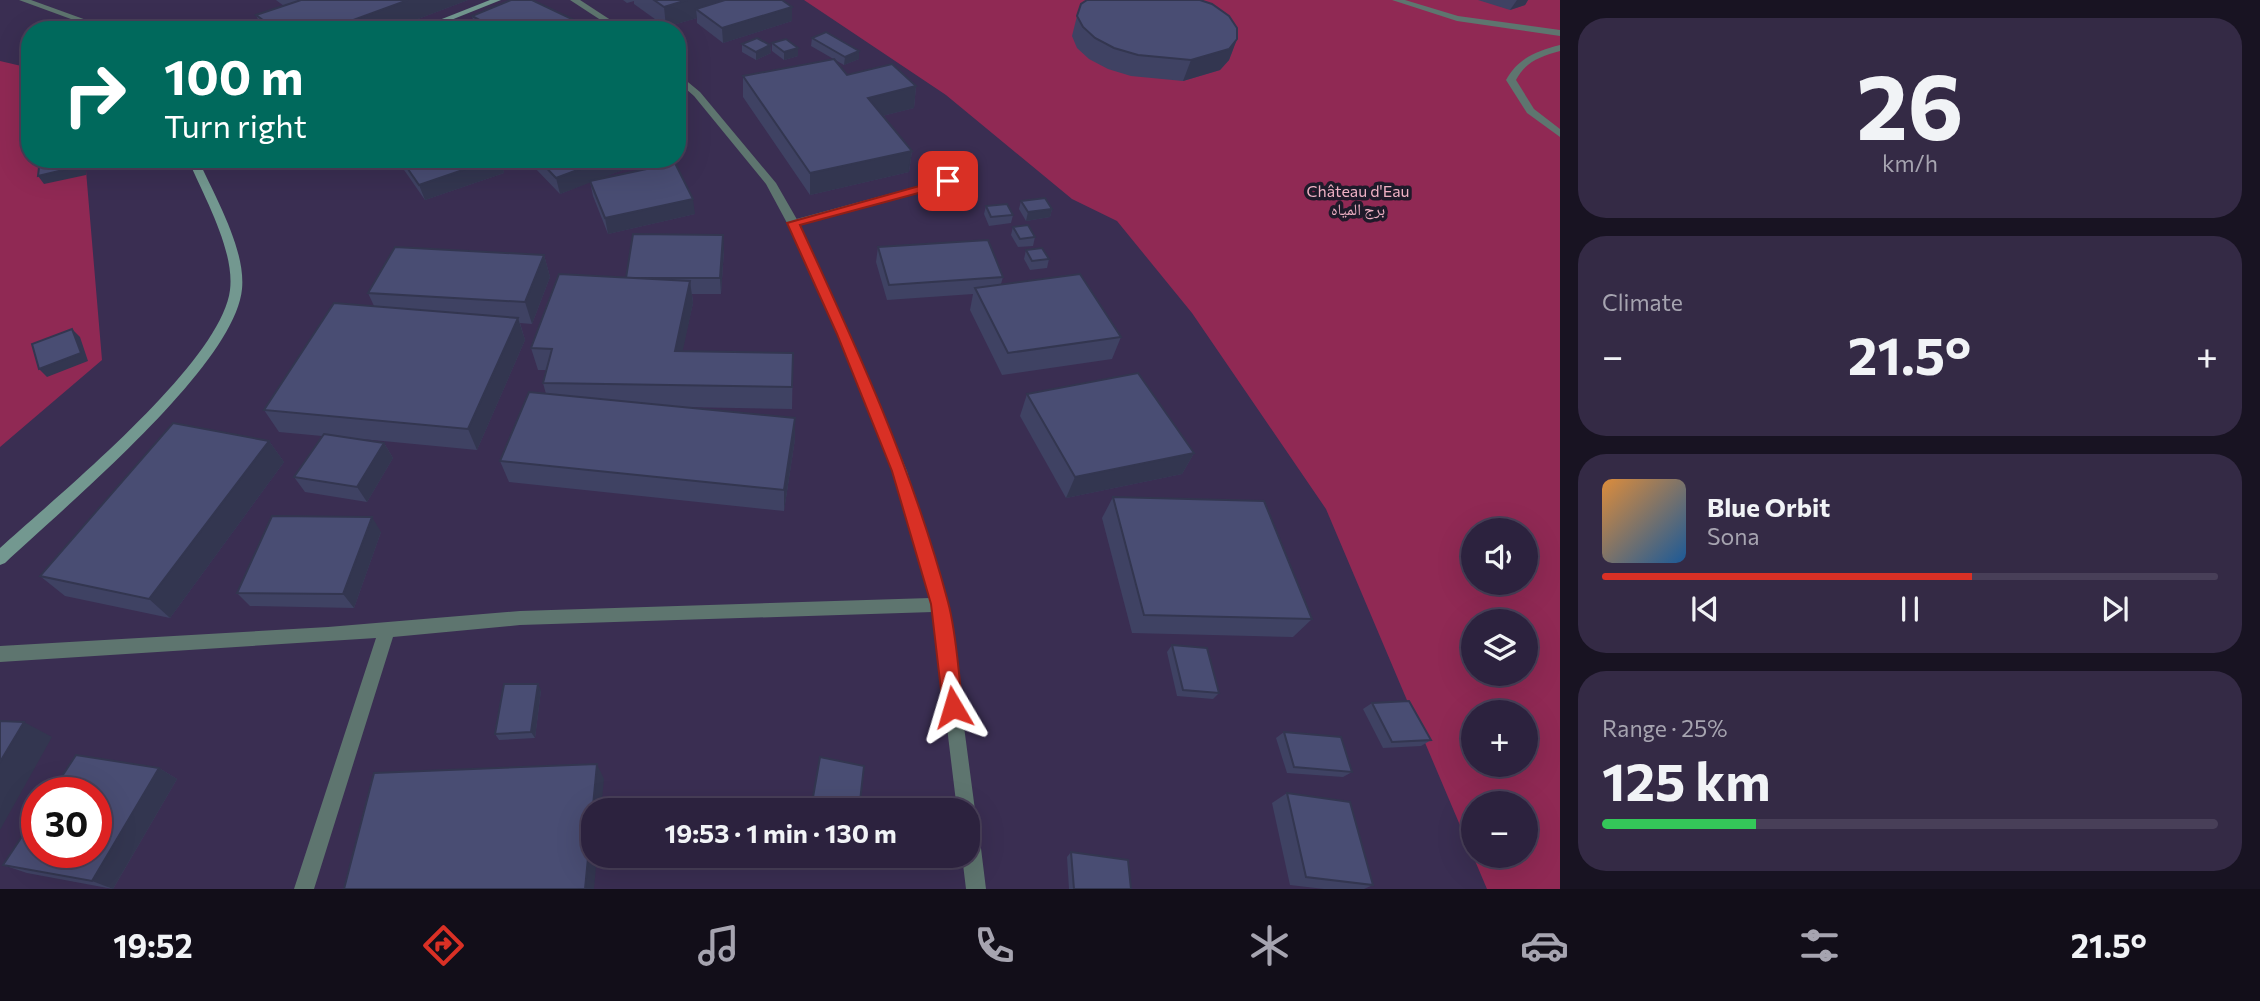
<!DOCTYPE html>
<meta charset="utf-8">
<style>
:root{--surface:#2c223e;--page:#342a45;--text:#f1f3f6;--muted:#a6a4b0;--line:#483f58;--accent:#d93025}
body{margin:0;font-family:Commissioner,"Noto Naskh Arabic",sans-serif;background:var(--page);color:var(--text);height:100vh;display:flex;flex-direction:column;font-size:26px;white-space:nowrap}
*{box-sizing:border-box;margin:0}
p{font-size:23px;color:var(--muted)}
.icon{flex:none;width:38px;height:38px;fill:none;stroke:currentColor;stroke-width:2;stroke-linecap:round;stroke-linejoin:round}
.map{position:relative;flex:1;overflow:hidden}
.panel{display:flex;flex-direction:column;gap:18px;padding:18px;background:#181322;width:700px}
.panel>*{flex:none}
.guide{position:absolute;left:21px;top:21px;width:665px;height:147px;border-radius:28px;box-shadow:0 7px 28px #0002,0 0 0 2px var(--line);background:#00695c;color:#fff;overflow:hidden}
.controls{position:absolute;left:1461px;top:518px;display:grid;gap:14px}
.controls a{display:grid;place-items:center;width:77px;height:77px;border-radius:50%;background:var(--surface);box-shadow:0 7px 28px #0002,0 0 0 2px var(--line);font-size:35px}
.speed{position:absolute;left:21px;top:777px;display:flex;gap:14px;font-size:35px;font-weight:700;text-align:center}
.speed>*{display:grid;place-content:center;width:91px;height:91px;border-radius:50%;background:var(--surface);box-shadow:0 7px 28px #0002,0 0 0 2px var(--line);line-height:1}
.speed .limit{border:10px solid #d22;background:#fff;color:#111}
.pin{position:absolute;display:grid;place-items:center;width:60px;height:60px;color:#fff;margin:-30px;border-radius:14px;box-shadow:0 4px 10px #0006}
.me{position:absolute;width:77px;margin:-38px;rotate:353deg;stroke-linejoin:round;filter:drop-shadow(0 0 5px #0008)}
.turn{display:flex;align-items:center;gap:24px;height:147px;padding:0 28px;font-size:32px}
.turn .icon{width:91px;height:91px;stroke-width:2.5}
.turn b{display:block;font-size:49px;line-height:60px}
.big{font-size:52px;font-weight:700;line-height:1.1}
.panel .widget{flex:1;display:flex;flex-direction:column;justify-content:center;gap:10px;min-width:0;padding:0 24px;border-radius:28px;background:var(--page)}
.panel .dial{align-items:center;gap:0}
.dial b{font-size:91px;line-height:1}
.song{display:flex;align-items:center;gap:21px}
.cover{width:84px;height:84px;border-radius:10px;background:linear-gradient(135deg,hsl(30 70% 55%),hsl(210 70% 35%))}
.played{height:7px;border-radius:4px;background:linear-gradient(90deg,var(--accent) 60%,var(--line) 60%)}
.keys{display:flex;justify-content:space-around;direction:ltr}
.heat{display:flex;justify-content:space-between;align-items:center;font-size:38px;direction:ltr}
.charge{height:10px;border-radius:5px;background:linear-gradient(90deg,#34c759 25%,var(--line) 0)}
.trip{position:absolute;left:581px;top:798px;width:399px;height:70px;border-radius:28px;background:var(--surface);box-shadow:0 7px 28px #0002,0 0 0 2px var(--line);font-weight:700;line-height:70px;text-align:center}
.menu{display:flex;height:112px;justify-content:space-around;align-items:center;background:#120e19;color:var(--muted)}
.menu .icon{width:49px;height:49px}
.menu .current{color:var(--accent)}
.menu b{font-size:32px;color:var(--text)}
main{display:flex;flex:1;min-height:0}
.map>svg:first-child{display:block}
</style>
<main>
<div class="map">
<svg width="1560" height="889" viewBox="0 0 1560 889">
<rect width="100%" height="100%" fill="#3a2e52"/>
<!-- green -->
<g fill="#902954" fill-rule="evenodd">
<path d="M804 0H1560V889H1487L1326 509 1192 313 1117 221 1072 199 946 95ZM1474 530H1526V583H1474ZM1474 621H1526V674H1474ZM1474 712H1526V765H1474ZM1474 803H1526V856H1474Z"/>
<path d="M0 61 30 68V159H85L102 360 0 447Z"/>
</g>
<g fill="none" stroke-linecap="round" stroke-linejoin="round">
<!-- lane -->
<g fill="#5e756f" fill-rule="evenodd">
<path d="M1392 0H1405L1458 16 1560 30V36L1457 21Z"/>
<path d="M1560 45V51C1541 56 1525 62 1516 80L1534 109 1560 129V137L1527 113 1506 80C1518 58 1537 51 1560 45Z"/>
<path d="M948 178 952 179V183L793 226 787 223 789 221Z"/>
</g>
<!-- street -->
<g fill="#5e756f" fill-rule="evenodd">
<path d="M19 0H31L114 30H101Z"/>
<path d="M570 0H580L626 30H616Z"/>
<path d="M677 73 700 92 776 183 799 223 850 334 907 471 948 605 975 810 973 816 978 824 986 889H966L962 856H968V810H957L933 612 520 625 393 637 314 889H294L376 638 0 662V646L328 627 520 611 930 598 893 471 838 334 787 223 766 184 694 96 677 81Z"/>
</g>
<!-- secondary -->
<g fill="#739890" fill-rule="evenodd">
<path d="M490 0H501L426 30H414Z"/>
<path d="M188 159H198C214 195 246 249 242 289 235 366 63 508 5 563L0 565V548C57 496 221 363 230 290 235 250 203 195 188 159Z"/>
</g>
</g>
<!-- wall -->
<g fill="#3f4263">
<path d="M276 0H468L389 30H263L256 15 284 6Z"/>
<path d="M623 0H782L792 21 723 43 697 23V18L666 27 634 4V1L627 3Z"/>
<path d="M1478 0H1528L1525 5 1510 10Z"/>
<path d="M472 16 595 30H476Z"/>
<path d="M1077 16 1237 39 1229 60 1220 70 1183 81 1131 76 1108 69 1089 59 1077 48 1072 36Z"/>
<path d="M812 38 859 51V59L844 65 811 46Z"/>
<path d="M772 43 798 48V56L784 60 772 51Z"/>
<path d="M742 44 770 45 771 53 756 60 742 52Z"/>
<path d="M847 75 916 86 914 108 882 116 912 151 909 172 810 195 743 97V76Z"/>
<path d="M373 159H500L504 173 425 200 402 167 399 161 383 168Z"/>
<path d="M532 159H652L601 178 695 214 608 234 593 196 590 182 560 194 534 167Z"/>
<path d="M1021 201 1052 209 1050 217 1026 221 1019 209Z"/>
<path d="M986 206 1013 215 1011 223 989 226 984 214Z"/>
<path d="M1013 227 1035 237 1033 246 1018 247 1011 235Z"/>
<path d="M878 247 1003 277 1001 284 1121 337 1112 359 1002 375 970 310 973 294 887 300 876 262Z"/>
<path d="M724 250 721 294H692L693 303 682 351 793 353 792 409 682 407 795 418V439L784 511 509 482 500 461 546 394 543 383 546 370H538L531 348 626 278Z"/>
<path d="M1026 250 1049 259 1047 268 1030 270 1024 259Z"/>
<path d="M544 255 550 277 532 324 520 323 525 340 477 450 362 439 384 443 393 458 367 502 305 492 294 477 322 436 279 432 264 410 374 306 368 293Z"/>
<path d="M1027 394 1194 453 1182 474 1066 498 1020 416Z"/>
<path d="M269 441 284 462 170 618 65 596 40 576Z"/>
<path d="M1113 497 1312 619 1293 637 1132 633 1102 518Z"/>
<path d="M381 532 354 608 250 606 237 593Z"/>
<path d="M1172 645 1219 693 1213 699 1177 696 1167 652Z"/>
<path d="M541 690 535 738 499 740 495 734Z"/>
<path d="M1372 703 1431 740 1421 746 1383 748 1363 709Z"/>
<path d="M1284 732 1352 772 1343 777 1287 773 1276 738Z"/>
<path d="M159 768 177 779 113 889 27 873 3 865Z"/>
<path d="M1287 793 1373 885 1364 889H1324L1290 885 1272 803Z"/>
<path d="M812 803 859 810H822L812 808Z"/>
<path d="M1071 852 1131 889H1069L1067 857Z"/>
</g>
<!-- shaded-wall -->
<g fill="#333650">
<path d="M408 0H468L389 30H326Z"/>
<path d="M687 0H751L696 9 697 18 666 27 664 7Z"/>
<path d="M1517 0H1528L1525 5 1510 10Z"/>
<path d="M792 7V21L723 43 722 28Z"/>
<path d="M1237 39 1229 60 1220 70 1183 81 1191 60Z"/>
<path d="M770 45 771 53 756 60V52Z"/>
<path d="M798 48V56L784 60V52Z"/>
<path d="M859 51V59L844 65 845 57Z"/>
<path d="M916 86 914 108 866 120 868 98Z"/>
<path d="M912 151 909 172 810 195V173Z"/>
<path d="M81 159H87L86 175 44 184 38 176Z"/>
<path d="M379 159H399V161L383 168Z"/>
<path d="M495 159H500L504 173 425 200 419 185Z"/>
<path d="M607 159H652L560 194 556 178Z"/>
<path d="M693 199 695 214 608 234 605 218Z"/>
<path d="M1052 209 1050 217 1026 221 1028 212Z"/>
<path d="M723 235 724 250 721 294 720 278Z"/>
<path d="M544 255 550 277 532 324 525 302Z"/>
<path d="M690 281 693 303 678 373 675 351Z"/>
<path d="M518 318 525 340 477 450 468 429Z"/>
<path d="M72 329 80 337 88 361 47 377 39 369Z"/>
<path d="M795 418V439L784 511V490Z"/>
<path d="M269 441 284 462 170 618 149 599Z"/>
<path d="M384 443 393 458 367 502 357 487Z"/>
<path d="M1194 453 1182 474 1066 498 1075 477Z"/>
<path d="M372 517 381 532 354 608 343 594Z"/>
<path d="M538 684 541 690 535 738 531 732Z"/>
<path d="M24 722 52 737 0 830V762Z"/>
<path d="M597 764 604 779 601 810H593V856H597L594 889H585Z"/>
<path d="M159 768 177 779 113 889 92 881Z"/>
</g>
<!-- building -->
<g fill="#494d73" stroke="#333650" stroke-width="2">
<path d="M301 0H408L326 30H277L256 15Z"/>
<path d="M511 0H532L595 30H498L472 16Z"/>
<path d="M654 0H687L664 7Z"/>
<path d="M725 0H782L792 7 722 28 696 9Z"/>
<path d="M1087 0H1200L1212 4 1229 16 1237 28V39L1229 49 1191 60 1138 55 1114 48 1095 38 1083 27 1077 16 1081 4Z"/>
<path d="M826 32 859 51 845 57 812 38Z"/>
<path d="M757 38 770 45 756 52 742 44Z"/>
<path d="M786 39 798 48 784 52 772 43Z"/>
<path d="M834 59 847 75 892 64 916 86 868 98 912 151 810 173 743 76Z"/>
<path d="M40 159H81L80 166 38 176Z"/>
<path d="M401 159H495L419 185Z"/>
<path d="M538 159H607L556 178Z"/>
<path d="M675 163 693 199 605 218 590 181Z"/>
<path d="M1045 198 1052 209 1028 212 1021 201Z"/>
<path d="M1007 204 1013 215 991 217 986 206Z"/>
<path d="M1028 225 1035 237 1020 239 1013 227Z"/>
<path d="M633 234 723 235 720 278H626Z"/>
<path d="M988 240 1003 277 889 285 878 247Z"/>
<path d="M395 247 544 255 525 302 368 293Z"/>
<path d="M1042 248 1049 259 1032 261 1026 250Z"/>
<path d="M559 274 690 281 675 351 793 353 792 387 543 383 552 349 531 348Z"/>
<path d="M1080 274 1121 337 1008 353 975 288Z"/>
<path d="M334 303 518 318 468 429 264 410Z"/>
<path d="M72 329 81 353 39 369 32 344Z"/>
<path d="M1138 373 1194 453 1075 477 1027 394Z"/>
<path d="M529 392 795 418 784 490 500 461Z"/>
<path d="M173 423 269 441 149 599 40 576Z"/>
<path d="M324 434 384 443 357 487 294 477Z"/>
<path d="M1113 497 1264 501 1312 619 1144 615Z"/>
<path d="M272 516 372 517 343 594 237 593Z"/>
<path d="M1172 645 1207 648 1219 693 1183 690Z"/>
<path d="M504 684H538L531 732 495 734Z"/>
<path d="M1409 701 1431 740 1392 742 1372 703Z"/>
<path d="M0 721 24 722 0 762Z"/>
<path d="M1284 732 1341 737 1352 772 1294 767Z"/>
<path d="M76 755 159 768 92 881 3 865 37 814V852H96V793H51Z"/>
<path d="M820 757 864 766 859 810H845L812 803Z"/>
<path d="M597 764 585 889H344L374 773Z"/>
<path d="M1287 793 1350 802 1373 885 1306 877Z"/>
<path d="M755 799 812 803V810H755Z"/>
<path d="M1071 852 1128 860 1131 889H1074Z"/>
</g>
<!-- route -->
<path fill="#d93025" stroke="#8d1f18" stroke-width="2" d="M948 178 952 179V184L800 225C857 348 913 470 948 602 957 635 958 673 963 707L960 714 953 717 946 714 943 707 931 604 892 471 837 334 787 223Z"/>
<g text-anchor="middle" stroke-width="7" stroke-linejoin="round" paint-order="stroke">
<!-- far-park labels -->
<g font-size="16" fill="#efb1c4" stroke="#1f1a2a">
<text x="1358" y="197">Château d'Eau<tspan x="1358" dy="18">برج المياه</tspan></text>
</g>
</g>
</svg>
<div class="controls">
<a><svg class="icon" aria-label="sound" viewBox="0 0 24 24"><path d="M4 9h4l5-4v14l-5-4H4zM17 9q2 3 0 6"/></svg></a>
<a><svg class="icon" aria-label="layers" viewBox="0 0 24 24"><path d="M12 4l9 5-9 5-9-5zM3 14l9 5 9-5"/></svg></a>
<a>+</a>
<a>−</a>
</div>
<div class="speed"><div class="limit">30</div></div>
<div class="pin" style="left:948px;top:181px;background:#d93025"><svg class="icon" aria-label="arrive" viewBox="0 0 24 24"><path d="M6 21V4h12l-3 4 3 4H6"/></svg></div>
<svg class="me" style="left:953px;top:707px" viewBox="-20 -20 40 40"><path d="M0-17L14 15 0 8-14 15z" fill="#d93025" stroke="#fff" stroke-width="4"/></svg>
<div class="trip">19:53 · 1 min · 130 m</div>
<div class="guide">
<div class="turn"><svg class="icon" aria-label="right" viewBox="0 0 24 24"><path d="M7 20v-9h11M14 6l5 5-5 5"/></svg><div><b>100 m</b>Turn right</div></div>
</div>
</div>
<section class="panel">
<div class="widget dial"><b>26</b><p>km/h</p></div>
<div class="widget"><p>Climate</p>
<div class="heat"><a>−</a><b class="big">21.5°</b><a>+</a></div>
</div>
<div class="widget">
<div class="song"><i class="cover"></i><div><b>Blue Orbit</b><p>Sona</p></div></div>
<div class="played"></div>
<div class="keys"><svg class="icon" aria-label="previous" viewBox="0 0 24 24"><path d="M18 5L8 12l10 7zM5 5v14"/></svg><svg class="icon" aria-label="pause" viewBox="0 0 24 24"><path d="M8 5v14M16 5v14"/></svg><svg class="icon" aria-label="next" viewBox="0 0 24 24"><path d="M6 5l10 7-10 7zM19 5v14"/></svg></div>
</div>
<div class="widget"><p>Range · 25%</p><b class="big">125 km</b><div class="charge"></div></div>
</section>
</main>
<nav class="menu">
<b>19:52</b>
<svg class="icon current" aria-label="directions" viewBox="0 0 24 24"><path d="M12 3l9 9-9 9-9-9zM9 14v-3h6M13 9l2 2-2 2"/></svg>
<svg class="icon" aria-label="music" viewBox="0 0 24 24"><path d="M9 18V5l10-2v13"/><circle cx="6" cy="18" r="3"/><circle cx="16" cy="16" r="3"/></svg>
<svg class="icon" aria-label="phone" viewBox="0 0 24 24"><path d="M5 4h4l2 5-3 2q2 4 5 5l2-3 5 2v4C11 20 4 13 5 4z"/></svg>
<svg class="icon" aria-label="climate" viewBox="0 0 24 24"><path d="M12 3v18M4 7l16 10M4 17L20 7"/></svg>
<svg class="icon" aria-label="car" viewBox="0 0 24 24"><path d="M5 17H2v-5l4-1 3-4h7l3 4 3 1v5h-3M9 17h6M6 11h13"/><circle cx="7" cy="17" r="2"/><circle cx="17" cy="17" r="2"/></svg>
<svg class="icon" aria-label="filters" viewBox="0 0 24 24"><path d="M4 7h16M4 17h16"/><circle cx="9" cy="7" r="2"/><circle cx="15" cy="17" r="2"/></svg>
<b>21.5°</b>
</nav>
